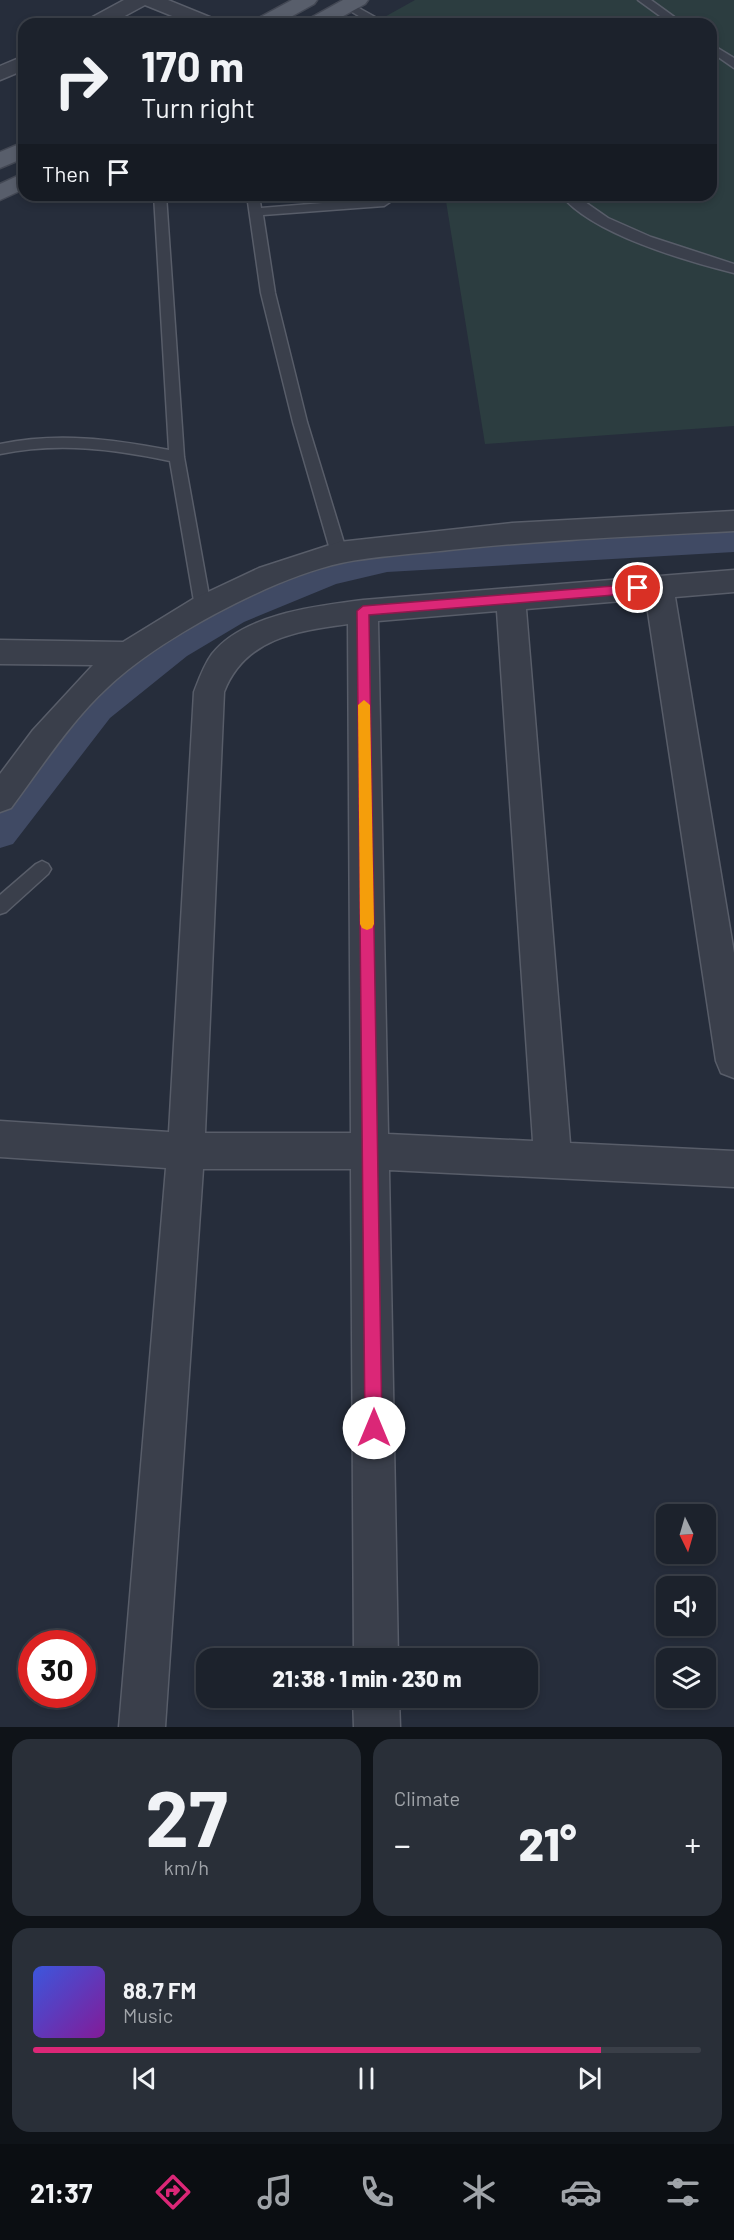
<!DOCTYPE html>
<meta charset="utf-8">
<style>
:root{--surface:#1c222c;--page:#292f38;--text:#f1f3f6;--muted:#a0a4a9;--line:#3a3f48;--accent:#db2777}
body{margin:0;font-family:Barlow,sans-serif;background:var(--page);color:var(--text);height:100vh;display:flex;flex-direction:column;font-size:22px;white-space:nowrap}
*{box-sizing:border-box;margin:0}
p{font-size:20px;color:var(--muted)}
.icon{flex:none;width:33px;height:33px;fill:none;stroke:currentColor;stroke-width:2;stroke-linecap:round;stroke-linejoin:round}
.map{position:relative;height:1727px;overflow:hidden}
.sheet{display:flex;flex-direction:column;gap:12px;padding:12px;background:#0f1318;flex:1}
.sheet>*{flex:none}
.top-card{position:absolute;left:18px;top:18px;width:699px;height:183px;border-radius:18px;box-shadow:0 3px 9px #0003,0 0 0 2px var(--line);background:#1c222c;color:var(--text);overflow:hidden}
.needle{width:39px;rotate:175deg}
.controls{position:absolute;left:656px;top:1504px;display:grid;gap:12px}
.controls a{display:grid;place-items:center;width:60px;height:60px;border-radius:12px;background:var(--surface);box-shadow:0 3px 9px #0003,0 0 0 2px var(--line);font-size:30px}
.speed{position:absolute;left:18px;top:1630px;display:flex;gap:12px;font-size:30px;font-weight:700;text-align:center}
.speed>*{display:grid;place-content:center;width:78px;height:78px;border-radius:50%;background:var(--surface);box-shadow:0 3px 9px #0003,0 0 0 2px var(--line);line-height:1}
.speed .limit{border:9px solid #d22;background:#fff;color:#111}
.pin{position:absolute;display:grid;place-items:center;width:51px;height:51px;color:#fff;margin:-26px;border:3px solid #fff;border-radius:50%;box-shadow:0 2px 6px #0007}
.me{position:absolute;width:66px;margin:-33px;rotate:0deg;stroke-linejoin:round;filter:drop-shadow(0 0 4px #0008)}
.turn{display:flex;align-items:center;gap:21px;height:126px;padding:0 24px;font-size:27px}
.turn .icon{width:78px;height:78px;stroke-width:2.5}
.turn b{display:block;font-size:42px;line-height:51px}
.then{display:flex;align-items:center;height:57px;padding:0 24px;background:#0003;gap:12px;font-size:22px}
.big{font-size:45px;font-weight:800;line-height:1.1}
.sheet .widget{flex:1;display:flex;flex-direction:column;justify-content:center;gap:9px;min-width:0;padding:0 21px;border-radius:18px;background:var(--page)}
.sheet .dial{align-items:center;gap:0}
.dial b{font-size:78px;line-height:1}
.song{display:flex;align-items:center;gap:18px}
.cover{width:72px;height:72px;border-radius:9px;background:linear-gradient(135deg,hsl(230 70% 55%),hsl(290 70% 35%))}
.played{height:6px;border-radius:3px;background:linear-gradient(90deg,var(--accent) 85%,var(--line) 85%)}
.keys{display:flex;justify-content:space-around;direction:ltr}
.heat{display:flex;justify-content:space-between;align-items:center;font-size:33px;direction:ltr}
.sheet .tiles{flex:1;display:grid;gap:12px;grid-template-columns:1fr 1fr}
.widget:last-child{grid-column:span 2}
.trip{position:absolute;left:196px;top:1648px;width:342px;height:60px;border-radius:18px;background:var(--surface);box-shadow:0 3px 9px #0003,0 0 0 2px var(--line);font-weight:800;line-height:60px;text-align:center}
.dock{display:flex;height:96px;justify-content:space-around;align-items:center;background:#0b0e12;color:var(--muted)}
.dock .icon{width:42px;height:42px}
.dock .active{color:var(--accent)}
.dock b{font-size:27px;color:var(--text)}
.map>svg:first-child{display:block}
</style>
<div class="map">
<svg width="734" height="1727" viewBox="0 0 734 1727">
<rect width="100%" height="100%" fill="#262d3b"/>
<!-- green -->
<path fill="#2c3d40" d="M415 0H734V426L485 444 445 195H711V24H372Z"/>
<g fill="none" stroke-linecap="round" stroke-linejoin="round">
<!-- canal -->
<path fill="#404a64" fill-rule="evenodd" d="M734 530V552L387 572 336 584 244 622 187 656 110 718 13 844 0 848V807L86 700 163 638 222 604 318 566 387 548Z"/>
<!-- service casing -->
<g stroke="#585d69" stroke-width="3">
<g id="service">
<path d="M638 0H651L684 24H671Z"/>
<path d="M348 2 384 22 386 24H372L344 7V3Z"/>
<path d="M711 44 734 58V68L711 52Z"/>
<path d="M154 195H166L184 457 211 607 209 611H197L195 607 170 461C113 449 58 442 0 454V444C57 432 112 439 169 450Z"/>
<path d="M247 195H259L261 208 384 198 390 202 384 206 263 215 275 293 307 422 347 553 344 557H334L331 553 293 422 261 293Z"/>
<path d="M561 195H575L608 218 651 237 734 264V273C686 261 592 234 561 195Z"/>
<path d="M42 861 48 864 51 869 48 874 6 912 0 914V895L36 864Z"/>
</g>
</g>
<!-- minor casing -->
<g stroke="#585d69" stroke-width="3">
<g id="minor">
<path d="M124 0H168L217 20 220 24H192L145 5 110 24H84L87 20Z"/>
<path d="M24 56V70L0 80V66Z"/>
<path d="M734 511V531C639 536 544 540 449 550 413 554 376 556 341 563 272 578 158 639 107 688 71 721 40 769 11 808L0 812V774L33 730 93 665 0 664V640L123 642 193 599 259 568 339 542 512 523Z"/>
<path d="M734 570V592L675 597 734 953V1078L721 1073 716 1061 646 599 526 609 570 1143 734 1151V1187L389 1170 398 1659H354L351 1169H203L165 1727H119L166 1168 0 1157V1121L169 1132 194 692C199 679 204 665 212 654 244 614 316 606 363 600ZM497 611 533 1141 388 1134 378 621ZM348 624 351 1133H205L224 692C245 638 297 631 348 624Z"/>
<path d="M353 1698H399L400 1727H354Z"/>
</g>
</g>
<!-- primary casing -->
<g stroke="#434854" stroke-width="3">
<g id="primary">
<path d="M292 0H317L314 4 278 24H252L255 20Z"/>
<path d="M343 0H368L365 4 329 24H304L307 20Z"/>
<path d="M24 142V158L0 168V152Z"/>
<path d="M24 173V189L0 200V184Z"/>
</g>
</g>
<!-- service -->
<use href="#service" fill="#3a3f4b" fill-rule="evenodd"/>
<!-- minor -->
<use href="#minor" fill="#3a3f4b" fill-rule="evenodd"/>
<!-- primary -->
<use href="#primary" fill="#585e6b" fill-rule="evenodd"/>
</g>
<!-- route -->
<path fill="#db2777" stroke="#8e194d" stroke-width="1.5" d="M638 584 644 588 638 593 369 615 382 1428 380 1434 374 1436 368 1434 365 1428 357 611 363 606Z"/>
<!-- slow -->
<path fill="#f59e0b" d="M364 700 370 705 374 924 372 928 367 930 362 928 360 924 358 705Z"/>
</svg>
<div class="controls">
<a><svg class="needle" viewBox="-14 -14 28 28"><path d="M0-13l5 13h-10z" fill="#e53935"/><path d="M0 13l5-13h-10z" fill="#a0a4a9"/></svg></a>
<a><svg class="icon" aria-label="sound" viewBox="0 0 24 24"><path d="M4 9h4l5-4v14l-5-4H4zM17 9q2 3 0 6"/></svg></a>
<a><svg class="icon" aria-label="layers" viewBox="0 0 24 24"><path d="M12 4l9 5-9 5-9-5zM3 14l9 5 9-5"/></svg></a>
</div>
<div class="speed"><div class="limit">30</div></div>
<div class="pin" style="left:638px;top:588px;background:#d93025"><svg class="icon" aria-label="arrive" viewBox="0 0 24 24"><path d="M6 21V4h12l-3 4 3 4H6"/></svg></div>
<svg class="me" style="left:374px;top:1428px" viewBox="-20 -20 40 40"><circle r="19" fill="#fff"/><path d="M0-13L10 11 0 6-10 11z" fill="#db2777"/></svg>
<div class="trip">21:38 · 1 min · 230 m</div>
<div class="top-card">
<div class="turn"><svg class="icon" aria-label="right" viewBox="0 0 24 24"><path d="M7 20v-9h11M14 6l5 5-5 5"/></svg><div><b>170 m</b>Turn right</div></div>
<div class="then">Then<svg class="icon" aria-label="arrive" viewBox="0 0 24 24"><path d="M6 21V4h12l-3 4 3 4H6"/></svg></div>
</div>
</div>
<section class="sheet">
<div class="tiles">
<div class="widget dial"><b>27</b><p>km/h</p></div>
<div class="widget"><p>Climate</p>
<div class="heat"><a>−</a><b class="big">21°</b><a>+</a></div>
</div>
<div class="widget">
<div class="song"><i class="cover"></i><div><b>88.7 FM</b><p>Music</p></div></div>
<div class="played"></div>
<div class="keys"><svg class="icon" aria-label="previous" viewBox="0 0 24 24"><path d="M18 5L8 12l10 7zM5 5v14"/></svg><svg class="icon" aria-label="pause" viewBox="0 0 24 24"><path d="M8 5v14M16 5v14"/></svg><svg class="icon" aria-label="next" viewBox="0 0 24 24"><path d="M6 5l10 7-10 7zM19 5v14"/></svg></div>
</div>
</div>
</section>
<nav class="dock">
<b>21:37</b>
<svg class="icon active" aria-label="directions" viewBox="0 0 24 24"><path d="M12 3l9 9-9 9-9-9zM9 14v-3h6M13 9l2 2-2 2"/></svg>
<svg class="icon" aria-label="music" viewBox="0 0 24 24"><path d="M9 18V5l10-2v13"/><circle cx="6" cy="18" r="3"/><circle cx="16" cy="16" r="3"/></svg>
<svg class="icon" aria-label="phone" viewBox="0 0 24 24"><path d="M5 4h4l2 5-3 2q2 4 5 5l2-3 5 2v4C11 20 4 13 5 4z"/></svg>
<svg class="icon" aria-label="climate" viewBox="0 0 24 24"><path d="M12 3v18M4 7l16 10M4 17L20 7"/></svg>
<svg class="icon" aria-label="car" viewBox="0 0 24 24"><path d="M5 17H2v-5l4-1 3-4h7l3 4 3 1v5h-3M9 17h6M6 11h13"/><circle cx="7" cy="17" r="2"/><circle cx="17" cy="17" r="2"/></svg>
<svg class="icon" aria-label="filters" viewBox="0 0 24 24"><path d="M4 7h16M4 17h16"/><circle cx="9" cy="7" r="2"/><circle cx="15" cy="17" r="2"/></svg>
</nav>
